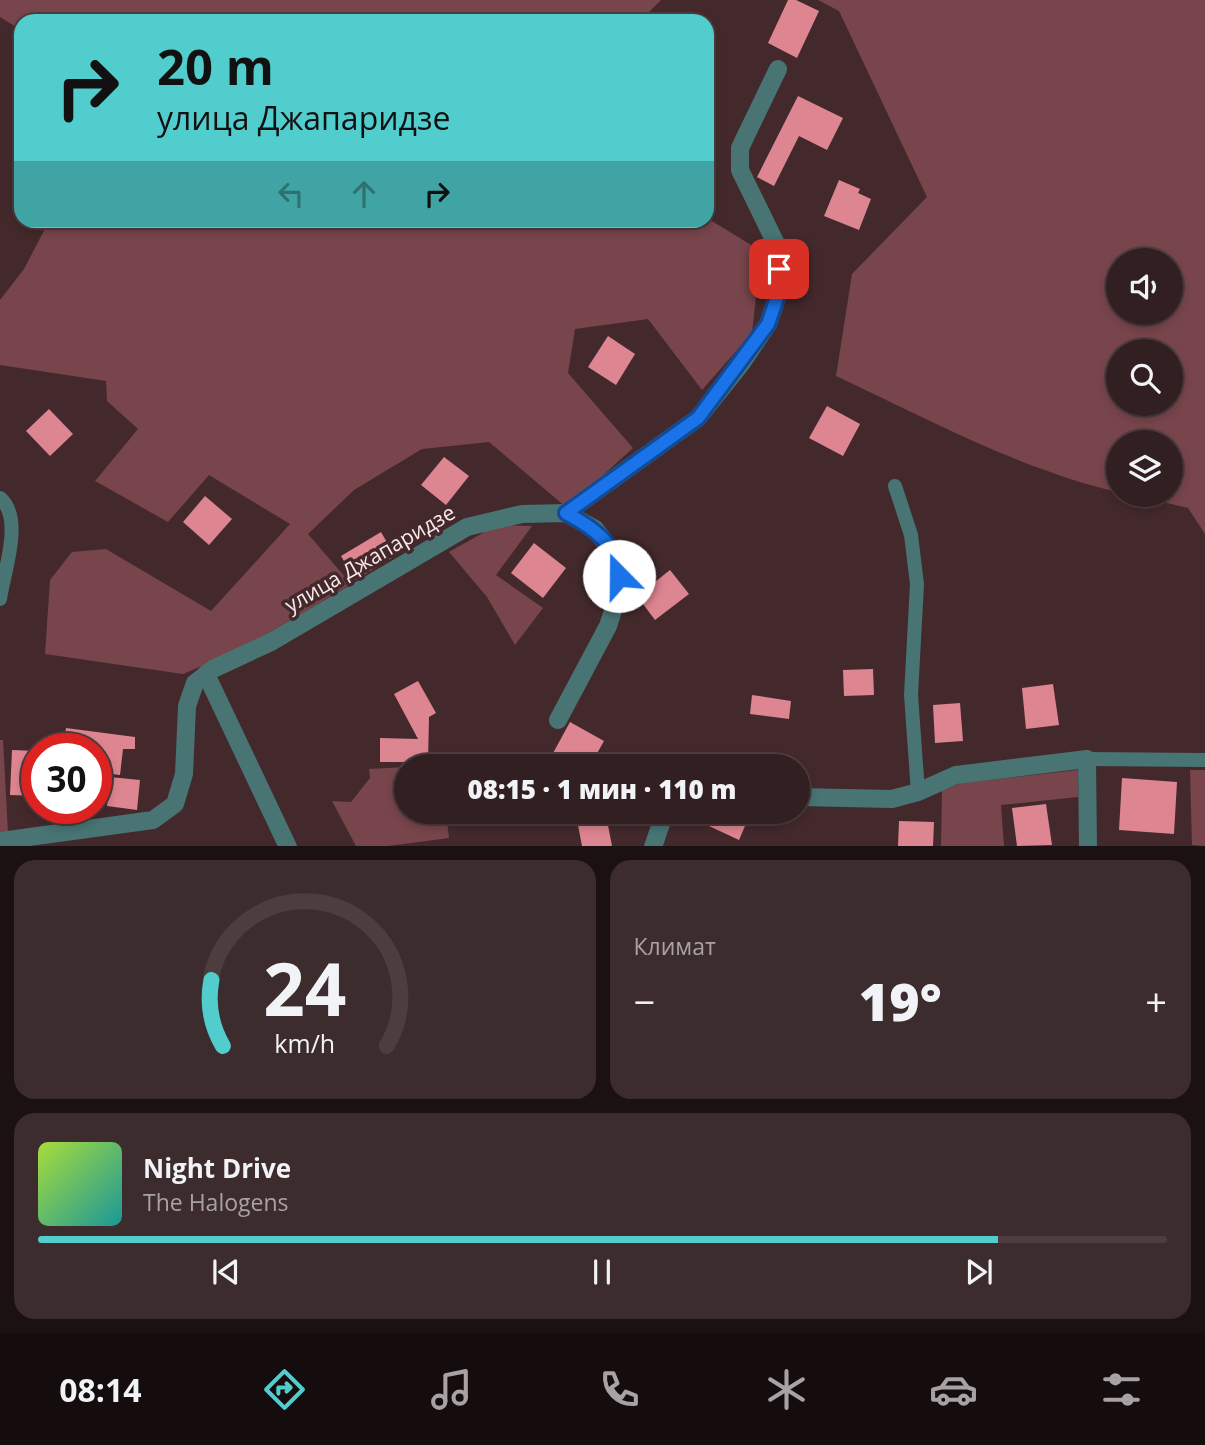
<!DOCTYPE html>
<html lang="ru">
<meta charset="utf-8">
<style>
:root{--surface:#321f21;--page:#3d2c2e;--text:#f1f3f6;--muted:#a8a2a5;--line:#4d3d3f;--accent:#52cdce}
body{margin:0;font-family:"Open Sans",sans-serif;background:var(--page);color:var(--text);height:100vh;display:flex;flex-direction:column;font-size:26px;white-space:nowrap}
*{box-sizing:border-box;margin:0}
p{font-size:23px;color:var(--muted)}
.icon{flex:none;width:38px;height:38px;fill:none;stroke:currentColor;stroke-width:2;stroke-linecap:round;stroke-linejoin:round}
.map{position:relative;height:846px;overflow:hidden}
.sheet{display:flex;flex-direction:column;gap:14px;padding:14px;background:#1c1112;flex:1}
.sheet>*{flex:none}
.guide{position:absolute;left:14px;top:14px;width:700px;height:214px;border-radius:21px;box-shadow:0 4px 10px #0003,0 0 0 2px var(--line);background:#52cdce;color:#111;overflow:hidden}
.fabs{position:absolute;left:1106px;top:248px;display:grid;gap:14px}
.fabs a{display:grid;place-items:center;width:77px;height:77px;border-radius:50%;background:var(--surface);box-shadow:0 4px 10px #0003,0 0 0 2px var(--line);font-size:35px}
.speed{position:absolute;left:21px;top:733px;display:flex;gap:14px;font-size:35px;font-weight:700;text-align:center}
.speed>*{display:grid;place-content:center;width:91px;height:91px;border-radius:50%;background:var(--surface);box-shadow:0 4px 10px #0003,0 0 0 2px var(--line);line-height:1}
.speed .limit{border:10px solid #d22;background:#fff;color:#111}
.pin{position:absolute;display:grid;place-items:center;width:60px;height:60px;color:#fff;margin:-30px;border-radius:14px;box-shadow:0 4px 10px #0006}
.me{position:absolute;width:77px;margin:-38px;rotate:338deg;stroke-linejoin:round;filter:drop-shadow(0 0 5px #0008)}
.turn{display:flex;align-items:center;gap:24px;height:147px;padding:0 28px;font-size:32px}
.turn .icon{width:91px;height:91px;stroke-width:2.5}
.turn b{display:block;font-size:49px;line-height:60px}
.lanes{display:flex;align-items:center;height:66px;padding:0 28px;background:#0003;justify-content:center;gap:35px;direction:ltr}
.lanes .off{opacity:.35}
.big{font-size:52px;font-weight:800;line-height:1.1}
.sheet .widget{flex:1;display:flex;flex-direction:column;justify-content:center;gap:10px;min-width:0;padding:0 24px;border-radius:21px;background:var(--page)}
.sheet .dial{align-items:center;gap:0}
.dial svg{height:182px;overflow:visible;fill:none;stroke:var(--line);stroke-width:7;stroke-linecap:round;text-anchor:middle}
.dial text{fill:var(--text);stroke:none}
.song{display:flex;align-items:center;gap:21px}
.cover{width:84px;height:84px;border-radius:10px;background:linear-gradient(135deg,hsl(80 70% 55%),hsl(180 70% 35%))}
.played{height:7px;border-radius:4px;background:linear-gradient(90deg,var(--accent) 85%,var(--line) 85%)}
.keys{display:flex;justify-content:space-around;direction:ltr}
.heat{display:flex;justify-content:space-between;align-items:center;font-size:38px;direction:ltr}
.sheet .tiles{flex:1;display:grid;gap:14px;grid-template-columns:1fr 1fr}
.widget:last-child{grid-column:span 2}
.trip{position:absolute;left:394px;top:754px;width:416px;height:70px;border-radius:35px;background:var(--surface);box-shadow:0 4px 10px #0003,0 0 0 2px var(--line);font-weight:800;line-height:70px;text-align:center}
.tabs{display:flex;height:112px;justify-content:space-around;align-items:center;background:#140c0d;color:var(--muted)}
.tabs .icon{width:49px;height:49px}
.tabs .active{color:var(--accent)}
.tabs b{font-size:32px;color:var(--text)}
.map>svg:first-child{display:block}
</style>
<div class="map">
<svg width="1205" height="847" viewBox="0 0 1205 847">
<rect width="100%" height="100%" fill="#43292c"/>
<!-- green -->
<g fill="#78454c" fill-rule="evenodd">
<path d="M0 0H661L640 21H21V30L0 17Z"/>
<path d="M818 0H1205V534L1188 508 1133 495H1171V443H1118V492C1019 469 928 419 836 376L852 274 927 197 839 11ZM1118 261H1171V313H1118ZM1118 352H1171V404H1118Z"/>
<path d="M707 218 761 251 752 333 702 390 648 319 575 329 568 373 633 448 567 508 489 442 422 449 354 490 308 534 351 584 242 649 183 674 45 654 50 580 72 552 106 549 211 611 290 524 209 475 168 522 95 481 138 429 107 401 106 381 0 365V300L24 269 49 221Z"/>
<path d="M497 525 532 526 496 575 543 608 515 645 487 597 449 552Z"/>
<path d="M0 740H3L8 832 0 833Z"/>
<path d="M406 767V812H446L449 838 388 846H356L332 801 351 802 370 778 369 769Z"/>
<path d="M1078 770V797L1001 805 1004 846H941L942 791 961 783Z"/>
<path d="M1190 770H1205V846L1192 845Z"/>
</g>
<!-- building -->
<g fill="#dd8591">
<path d="M788 0H796L819 11 797 58 768 43Z"/>
<path d="M798 96 843 118 827 150 799 136 774 186 757 177Z"/>
<path d="M839 180 860 189 858 193 871 199 859 230 824 216Z"/>
<path d="M608 336 635 354 616 385 588 367Z"/>
<path d="M827 406 860 424 843 456 809 438Z"/>
<path d="M49 409 73 434 50 456 26 431Z"/>
<path d="M444 457 469 476 446 505 421 485Z"/>
<path d="M205 496 232 519 209 545 183 522Z"/>
<path d="M381 532 395 556 355 580 341 556Z"/>
<path d="M534 543 566 568 543 598 511 573Z"/>
<path d="M670 570 689 594 655 620 637 596Z"/>
<path d="M873 669 874 695 844 696 843 670Z"/>
<path d="M418 681 436 713 429 717 428 762H380V738L418 739 394 694Z"/>
<path d="M1053 684 1059 725 1026 729 1022 688Z"/>
<path d="M752 695 791 701 789 719 750 714Z"/>
<path d="M960 703 963 741 935 743 933 705Z"/>
<path d="M570 722 604 741 590 766H546Z"/>
<path d="M66 728 135 737V749H123L120 775 96 772V749H63Z"/>
<path d="M12 750 37 751V796L10 795Z"/>
<path d="M110 777 140 780 137 810 107 806Z"/>
<path d="M1122 778 1177 782 1174 834 1119 830Z"/>
<path d="M1046 804 1052 845 1017 846 1012 808Z"/>
<path d="M715 812H751L739 840 709 826Z"/>
<path d="M606 815 612 846H582L577 820Z"/>
<path d="M899 821 934 822 933 846H898Z"/>
</g>
<g fill="none" stroke-linecap="round" stroke-linejoin="round">
<!-- lane -->
<g stroke="#487474" stroke-width="14">
<path d="M895 486 911 535 917 584 911 695 918 792"/>
<path d="M0 498C24 518 4 571 0 599"/>
<path d="M1087 759 1205 760"/>
</g>
<!-- street -->
<g stroke="#487474" stroke-width="18">
<path d="M566 513 698 418 741 364 768 324 780 289 779 250 740 170V148L778 69"/>
<path d="M206 674 288 847"/>
<path d="M798 797 892 799 918 792 956 775 1087 759 1088 847"/>
<path d="M0 841 153 820 175 804 184 774 187 706 195 683 213 669 271 642 467 527 522 514 566 513 595 529 619 561 620 590 608 626 558 720"/>
<path d="M653 847 665 812"/>
</g>
</g>
<g fill="none" stroke-linecap="round" stroke-linejoin="round">
<!-- route casing -->
<g stroke="#114b97" stroke-width="18">
<path id="route" d="M619 576C618 544 592 527 566 513L698 418 768 324 780 289 779 269"/>
</g>
<!-- route -->
<use href="#route" stroke="#1a73e8" stroke-width="12"/>
</g>
<g text-anchor="middle" stroke-width="7" stroke-linejoin="round" paint-order="stroke">
<!-- street labels -->
<g font-size="21" fill="#fbe9ea" stroke="#43292c">
<text transform="translate(370 559) rotate(-30)" y="7">улица Джапаридзе</text>
</g>
</g>
</svg>
<div class="fabs">
<a><svg class="icon" aria-label="sound" viewBox="0 0 24 24"><path d="M4 9h4l5-4v14l-5-4H4zM17 9q2 3 0 6"/></svg></a>
<a><svg class="icon" aria-label="search" viewBox="0 0 24 24"><circle cx="10" cy="10" r="6"/><path d="M15 15l6 6"/></svg></a>
<a><svg class="icon" aria-label="layers" viewBox="0 0 24 24"><path d="M12 4l9 5-9 5-9-5zM3 14l9 5 9-5"/></svg></a>
</div>
<div class="speed"><div class="limit">30</div></div>
<div class="pin" style="left:779px;top:269px;background:#d93025"><svg class="icon" aria-label="arrive" viewBox="0 0 24 24"><path d="M6 21V4h12l-3 4 3 4H6"/></svg></div>
<svg class="me" style="left:619px;top:576px" viewBox="-20 -20 40 40"><circle r="19" fill="#fff"/><path d="M0-13L10 11 0 6-10 11z" fill="#1a73e8"/></svg>
<div class="trip">08:15 · 1 мин · 110 m</div>
<div class="guide">
<div class="turn"><svg class="icon" aria-label="right" viewBox="0 0 24 24"><path d="M7 20v-9h11M14 6l5 5-5 5"/></svg><div><b>20 m</b>улица Джапаридзе</div></div>
<div class="lanes"><svg class="icon off" aria-label="left" viewBox="0 0 24 24"><path d="M17 20v-9H6M10 6l-5 5 5 5"/></svg><svg class="icon off" aria-label="ahead" viewBox="0 0 24 24"><path d="M12 20V5M6 11l6-6 6 6"/></svg><svg class="icon" aria-label="right" viewBox="0 0 24 24"><path d="M7 20v-9h11M14 6l5 5-5 5"/></svg></div>
</div>
</div>
<section class="sheet">
<div class="tiles">
<div class="widget dial"><svg viewBox="0 0 100 80">
<path d="M14 69A42 42 0 1 1 86 69"/>
<path d="M14 69A42 42 0 0 1 9 40" stroke="#52cdce"/>
<text x="50" y="56" font-size="32" font-weight="700">24</text>
<text x="50" y="72" font-size="11">km/h</text>
</svg></div>
<div class="widget"><p>Климат</p>
<div class="heat"><a>−</a><b class="big">19°</b><a>+</a></div>
</div>
<div class="widget">
<div class="song"><i class="cover"></i><div><b>Night Drive</b><p>The Halogens</p></div></div>
<div class="played"></div>
<div class="keys"><svg class="icon" aria-label="previous" viewBox="0 0 24 24"><path d="M18 5L8 12l10 7zM5 5v14"/></svg><svg class="icon" aria-label="pause" viewBox="0 0 24 24"><path d="M8 5v14M16 5v14"/></svg><svg class="icon" aria-label="next" viewBox="0 0 24 24"><path d="M6 5l10 7-10 7zM19 5v14"/></svg></div>
</div>
</div>
</section>
<nav class="tabs">
<b>08:14</b>
<svg class="icon active" aria-label="directions" viewBox="0 0 24 24"><path d="M12 3l9 9-9 9-9-9zM9 14v-3h6M13 9l2 2-2 2"/></svg>
<svg class="icon" aria-label="music" viewBox="0 0 24 24"><path d="M9 18V5l10-2v13"/><circle cx="6" cy="18" r="3"/><circle cx="16" cy="16" r="3"/></svg>
<svg class="icon" aria-label="phone" viewBox="0 0 24 24"><path d="M5 4h4l2 5-3 2q2 4 5 5l2-3 5 2v4C11 20 4 13 5 4z"/></svg>
<svg class="icon" aria-label="climate" viewBox="0 0 24 24"><path d="M12 3v18M4 7l16 10M4 17L20 7"/></svg>
<svg class="icon" aria-label="car" viewBox="0 0 24 24"><path d="M5 17H2v-5l4-1 3-4h7l3 4 3 1v5h-3M9 17h6M6 11h13"/><circle cx="7" cy="17" r="2"/><circle cx="17" cy="17" r="2"/></svg>
<svg class="icon" aria-label="filters" viewBox="0 0 24 24"><path d="M4 7h16M4 17h16"/><circle cx="9" cy="7" r="2"/><circle cx="15" cy="17" r="2"/></svg>
</nav>
